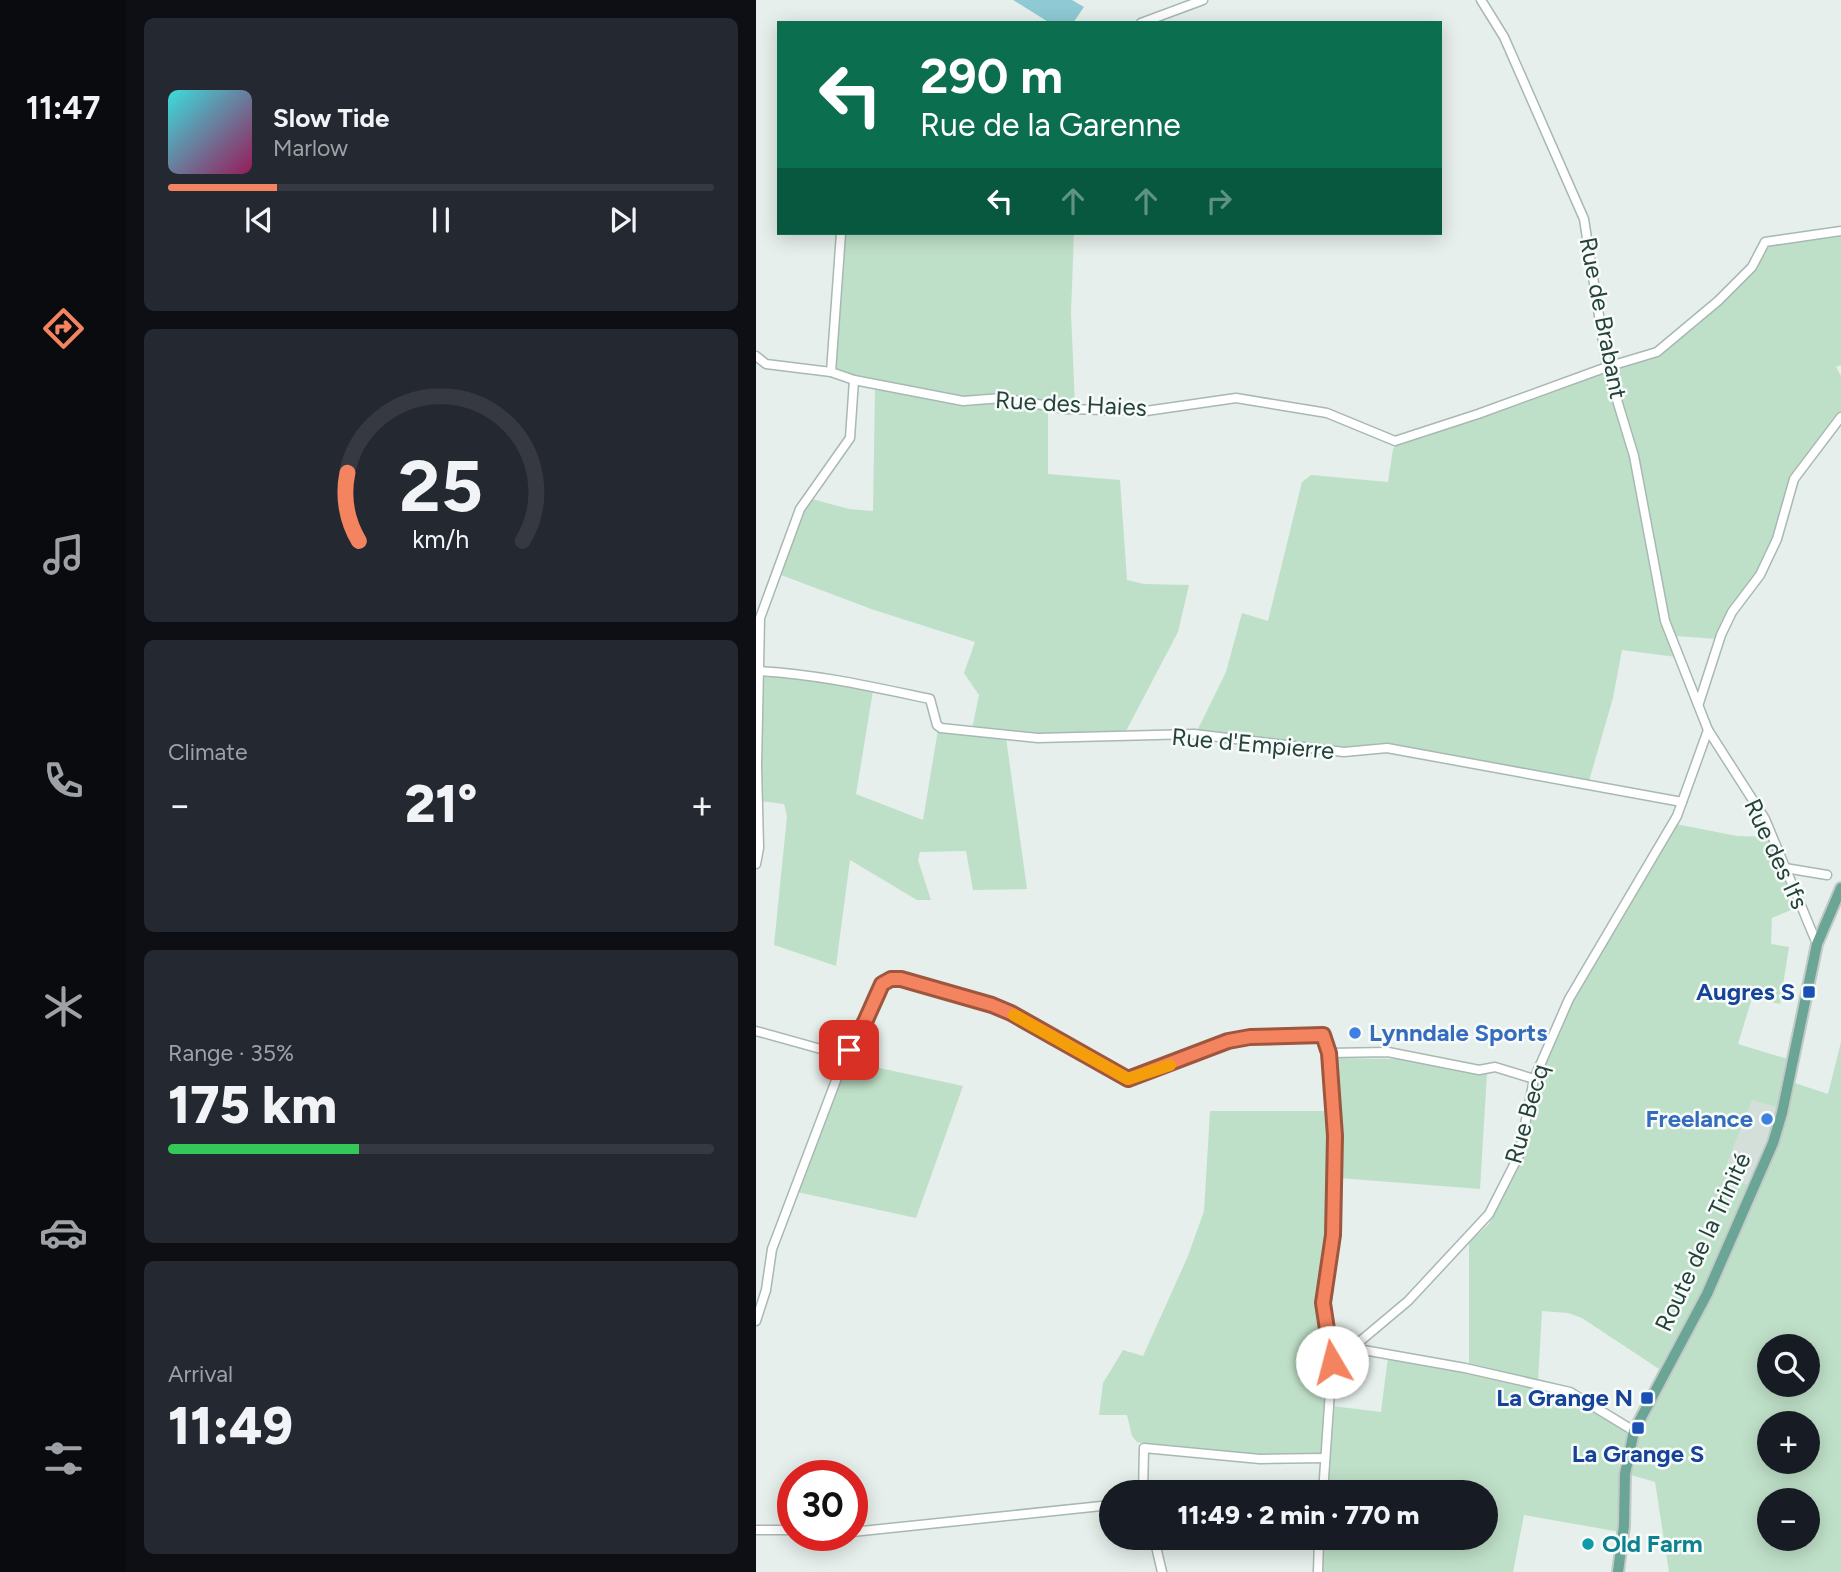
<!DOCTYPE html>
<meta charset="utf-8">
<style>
:root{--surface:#171b24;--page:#242831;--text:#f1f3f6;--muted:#9ea1a6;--line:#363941;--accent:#f4845f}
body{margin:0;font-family:Figtree,sans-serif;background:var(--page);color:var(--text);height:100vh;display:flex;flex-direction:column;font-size:26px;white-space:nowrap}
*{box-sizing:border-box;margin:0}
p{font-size:23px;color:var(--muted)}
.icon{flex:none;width:38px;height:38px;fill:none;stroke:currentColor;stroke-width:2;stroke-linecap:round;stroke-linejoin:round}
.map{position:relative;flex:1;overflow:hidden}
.details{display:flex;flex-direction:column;gap:18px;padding:18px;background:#0d0f14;width:630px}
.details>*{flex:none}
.guide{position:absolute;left:21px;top:21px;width:665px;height:214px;border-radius:0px;box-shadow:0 4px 18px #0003;background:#0b6e4f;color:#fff;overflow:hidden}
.fabs{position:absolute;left:1001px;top:1334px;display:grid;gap:14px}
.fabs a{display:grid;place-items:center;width:63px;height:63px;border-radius:50%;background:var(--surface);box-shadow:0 4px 18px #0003;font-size:35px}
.speed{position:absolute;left:21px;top:1460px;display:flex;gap:14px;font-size:35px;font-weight:700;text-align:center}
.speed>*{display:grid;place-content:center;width:91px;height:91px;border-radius:50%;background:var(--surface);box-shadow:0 4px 18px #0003;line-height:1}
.speed .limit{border:10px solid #d22;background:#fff;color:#111}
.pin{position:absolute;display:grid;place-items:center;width:60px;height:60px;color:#fff;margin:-30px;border-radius:14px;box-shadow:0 4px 10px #0006}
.me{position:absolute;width:77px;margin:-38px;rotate:352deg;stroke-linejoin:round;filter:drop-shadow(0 0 5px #0008)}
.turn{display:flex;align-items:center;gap:24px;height:147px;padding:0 28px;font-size:32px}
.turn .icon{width:91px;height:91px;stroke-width:2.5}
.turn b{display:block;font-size:49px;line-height:60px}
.lanes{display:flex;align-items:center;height:66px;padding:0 28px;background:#0003;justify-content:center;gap:35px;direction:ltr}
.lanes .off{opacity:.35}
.big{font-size:52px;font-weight:800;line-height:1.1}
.details .card{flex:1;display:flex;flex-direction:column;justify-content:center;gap:10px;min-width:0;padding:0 24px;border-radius:10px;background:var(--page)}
.details .dial{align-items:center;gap:0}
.dial svg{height:182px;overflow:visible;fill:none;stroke:var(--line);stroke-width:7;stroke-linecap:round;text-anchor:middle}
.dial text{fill:var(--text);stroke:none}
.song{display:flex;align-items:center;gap:21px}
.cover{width:84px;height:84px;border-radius:10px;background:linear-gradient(135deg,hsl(180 70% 55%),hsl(330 70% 35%))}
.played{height:7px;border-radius:4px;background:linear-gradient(90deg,var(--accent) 20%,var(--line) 20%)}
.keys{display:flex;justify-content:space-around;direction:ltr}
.heat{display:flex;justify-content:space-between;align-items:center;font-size:38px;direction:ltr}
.charge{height:10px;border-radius:5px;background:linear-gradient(90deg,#34c759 35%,var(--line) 0)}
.trip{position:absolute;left:343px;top:1480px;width:399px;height:70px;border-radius:35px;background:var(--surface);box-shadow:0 4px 18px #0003;font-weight:800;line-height:70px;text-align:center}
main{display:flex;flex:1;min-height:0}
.tab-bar{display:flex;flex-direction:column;width:126px;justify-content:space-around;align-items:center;background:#090b0e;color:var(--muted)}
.tab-bar .icon{width:49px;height:49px}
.tab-bar .on{color:var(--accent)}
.tab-bar b{font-size:32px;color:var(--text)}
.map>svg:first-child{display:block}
</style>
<main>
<nav class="tab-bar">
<b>11:47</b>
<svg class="icon on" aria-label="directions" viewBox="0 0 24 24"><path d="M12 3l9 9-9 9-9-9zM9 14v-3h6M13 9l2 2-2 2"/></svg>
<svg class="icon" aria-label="music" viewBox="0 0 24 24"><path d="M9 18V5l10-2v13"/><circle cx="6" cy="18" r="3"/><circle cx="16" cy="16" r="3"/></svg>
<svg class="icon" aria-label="phone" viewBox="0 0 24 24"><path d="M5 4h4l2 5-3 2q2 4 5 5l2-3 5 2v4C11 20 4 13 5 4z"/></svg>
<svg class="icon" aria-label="climate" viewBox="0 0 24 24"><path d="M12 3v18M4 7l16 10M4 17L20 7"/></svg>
<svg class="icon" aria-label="car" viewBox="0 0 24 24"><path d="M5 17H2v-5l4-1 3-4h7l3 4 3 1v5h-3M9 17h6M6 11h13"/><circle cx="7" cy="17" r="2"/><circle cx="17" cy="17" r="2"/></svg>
<svg class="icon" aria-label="filters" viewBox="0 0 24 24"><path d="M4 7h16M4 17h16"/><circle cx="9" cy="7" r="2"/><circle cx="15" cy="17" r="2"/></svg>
</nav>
<section class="details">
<div class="card">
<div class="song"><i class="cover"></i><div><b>Slow Tide</b><p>Marlow</p></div></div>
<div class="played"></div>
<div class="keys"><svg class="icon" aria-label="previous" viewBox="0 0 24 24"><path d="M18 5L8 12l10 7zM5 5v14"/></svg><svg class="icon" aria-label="pause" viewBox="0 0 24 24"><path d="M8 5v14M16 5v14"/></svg><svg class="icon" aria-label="next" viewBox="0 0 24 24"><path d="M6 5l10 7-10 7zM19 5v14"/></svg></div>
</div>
<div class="card dial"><svg viewBox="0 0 100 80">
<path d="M14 69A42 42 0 1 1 86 69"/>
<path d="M14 69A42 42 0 0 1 9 39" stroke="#f4845f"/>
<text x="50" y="56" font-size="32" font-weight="700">25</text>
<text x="50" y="72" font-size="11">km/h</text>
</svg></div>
<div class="card"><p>Climate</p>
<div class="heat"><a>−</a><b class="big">21°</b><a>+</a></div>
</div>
<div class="card"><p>Range · 35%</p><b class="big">175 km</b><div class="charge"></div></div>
<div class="card"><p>Arrival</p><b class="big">11:49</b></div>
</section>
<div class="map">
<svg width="1085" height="1572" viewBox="0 0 1085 1572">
<rect width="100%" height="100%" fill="#e6efeb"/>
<!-- built -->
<path fill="#d4dfda" d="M996 1099 1023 1108 1012 1145 996 1188 968 1172Z"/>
<!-- green -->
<g fill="#bfe0c8" fill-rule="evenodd">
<path d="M89 233H318L315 313 319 406 212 398 103 378 80 369Z"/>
<path d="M1085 235V365L1080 367 1085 376V414L1038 476 1020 534 1004 567 968 622 962 639 919 636 909 602 883 457 856 370 902 354 941 326 997 273 1013 244Z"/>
<path d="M846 372 850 375 880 479 902 607 920 657 866 650 857 698 833 781 625 743 591 748 441 731 470 672 486 613 512 621 546 482 555 475 632 482 637 449 642 442Z"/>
<path d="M119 388 216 405 246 401 292 411V474L364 480 371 580 388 584 433 585 422 632 369 733C318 736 267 735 216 729L223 695 208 673 219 642 118 610 25 575 49 509 56 499 93 509 117 511Z"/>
<path d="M7 676 54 680 117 691 100 794 167 820 182 730 250 738 271 889 217 890 210 851 164 852 162 860 175 900H161L94 860 80 966 18 945 31 816 28 804 5 801 4 760Z"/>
<path d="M920 824 981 836 1012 837 1042 907 1016 918 1015 944 1033 947 1024 1004 996 998 982 1044 1035 1060 1023 1108 996 1100 968 1172 996 1188 946 1290 903 1369 826 1318 812 1313 786 1311 782 1381 713 1365V1242L733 1224 767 1158 783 1078 801 1033 823 988Z"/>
<path d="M1085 1042V1572H913L899 1482 875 1475 876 1458 891 1415C927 1347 963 1280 994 1209 1012 1168 1029 1127 1039 1083L1072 1094ZM1013 1346H1052V1384H1013ZM1013 1423H1052V1461H1013ZM1013 1500H1052V1538H1013Z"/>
<path d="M579 1058 645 1059 700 1071 731 1073 724 1189 583 1178Z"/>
<path d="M91 1061 207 1086 160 1218 41 1192Z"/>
<path d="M454 1111H573L575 1235 561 1299 572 1357 567 1454 503 1456 401 1446 381 1442 376 1436 371 1415H343L347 1383 367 1350 387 1356 432 1256 448 1211Z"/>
<path d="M632 1357 714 1372 811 1395 873 1431 863 1465 864 1532 768 1515 757 1572H567L565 1567 567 1538H730V1493H570L576 1406 625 1412Z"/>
</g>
<!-- water -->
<path fill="#8ec9d4" d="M257 0H316L328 7 317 23H294Z"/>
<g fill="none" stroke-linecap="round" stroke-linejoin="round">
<!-- minor casing -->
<g stroke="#a8b8b2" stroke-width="11">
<g id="minor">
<path d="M725 0 748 37 828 219 851 367 878 456 909 621 952 730 1009 819 1061 944"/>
<path d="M385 23 447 0"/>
<path d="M0 356 10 364 75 372 98 380 207 401 246 398 310 409 390 411 480 398 571 413 639 441 722 414 851 367 901 352 962 301 996 267 1009 242 1085 231"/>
<path d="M75 372 85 233"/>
<path d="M3 671C61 674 117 687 174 699L181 725 185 728 282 738 438 734 588 752 631 748 926 802"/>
<path d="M943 703 965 635 976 612 1004 575 1021 539 1038 479 1085 417"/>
<path d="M0 864 3 848 1 766 4 618 44 509 94 438 98 380"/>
<path d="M1029 868 1071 875"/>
<path d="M0 1031 90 1056"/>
<path d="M573 1053 632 1052 723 1070 739 1067 778 1079"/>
<path d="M0 1321 10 1290 16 1249 87 1062 109 1022 126 984 135 979H145L255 1013 372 1079 472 1041 494 1037 567 1035 573 1053 579 1136V1206L577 1235 567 1303 576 1362 567 1493"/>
<path d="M575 1347 596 1348 709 1368 814 1392 878 1431"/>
<path d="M596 1348 652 1301 733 1214 763 1155 778 1079 813 999 921 816 952 730"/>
<path d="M387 1493 388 1448 504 1459 569 1458"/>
<path d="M0 1530H37"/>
<path d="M96 1532 355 1505"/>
<path d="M398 1538 406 1572"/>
<path d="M562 1572 563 1538"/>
</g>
</g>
<!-- major casing -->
<g stroke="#c2cac8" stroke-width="14">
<path id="major" d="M862 1572 868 1526 869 1474 878 1431 951 1294 1017 1143 1026 1113 1061 944 1085 888"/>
</g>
<!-- minor -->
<use href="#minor" stroke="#fff" stroke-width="8"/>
<!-- major -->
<use href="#major" stroke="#6aa596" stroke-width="10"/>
</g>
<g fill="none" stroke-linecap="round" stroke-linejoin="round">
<!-- route casing -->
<g stroke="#9f563e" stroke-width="18">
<path id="route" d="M93 1050 109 1022 126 984 135 979H145L236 1005 255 1013 372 1079 472 1041 494 1037 567 1035 573 1053 579 1136 577 1235 567 1303 576 1362"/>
</g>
<!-- route -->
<use href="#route" stroke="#f4845f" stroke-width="12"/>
<!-- slow -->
<path stroke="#f59e0b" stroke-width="12" d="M258 1015 372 1079 414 1065"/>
</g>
<!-- markers -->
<g fill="#1a4fb4" stroke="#f7fbf9" stroke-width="2.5">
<rect x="1046" y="985" width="14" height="14" rx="3.5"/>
<rect x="884" y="1391" width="14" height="14" rx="3.5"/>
<rect x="875" y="1421" width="14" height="14" rx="3.5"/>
</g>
<g fill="#3f7fe0" stroke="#f7fbf9" stroke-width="2.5">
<circle cx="599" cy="1033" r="7"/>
<circle cx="1011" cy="1119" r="7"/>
</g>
<circle fill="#0f9aa8" stroke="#f7fbf9" stroke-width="2.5" cx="832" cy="1544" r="7"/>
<g text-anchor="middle" stroke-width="5" stroke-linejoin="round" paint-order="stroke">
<!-- street labels -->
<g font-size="24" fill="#24423a" stroke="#f7fbf9">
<text transform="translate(847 318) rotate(79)" y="8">Rue de Brabant</text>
<text transform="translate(315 404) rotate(3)" y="8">Rue des Haies</text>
<text transform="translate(497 744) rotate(5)" y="8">Rue d'Empierre</text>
<text transform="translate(1020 854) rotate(65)" y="8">Rue des Ifs</text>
<text transform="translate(771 1114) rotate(-74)" y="8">Rue Becq</text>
<text transform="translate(947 1242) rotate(-65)" y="8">Route de la Trinité</text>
</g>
<!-- transit labels -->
<g font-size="24" font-weight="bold" fill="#164399" stroke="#f7fbf9" text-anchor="end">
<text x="1039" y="1000">Augres S</text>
<text x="877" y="1406">La Grange N</text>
<text x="882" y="1462" text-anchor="middle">La Grange S</text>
</g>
<!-- shop labels -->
<g font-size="24" font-weight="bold" fill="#366cbe" stroke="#f7fbf9" text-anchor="start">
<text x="613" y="1041">Lynndale Sports</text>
<text x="997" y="1127" text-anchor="end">Freelance</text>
</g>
<!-- culture labels -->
<g font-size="24" font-weight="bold" fill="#0d838f" stroke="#f7fbf9" text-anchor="start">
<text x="846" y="1552">Old Farm</text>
</g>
</g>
</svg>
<div class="fabs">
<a><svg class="icon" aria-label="search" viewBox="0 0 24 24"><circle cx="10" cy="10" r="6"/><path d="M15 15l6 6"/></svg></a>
<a>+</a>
<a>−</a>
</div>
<div class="speed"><div class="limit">30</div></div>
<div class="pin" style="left:93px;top:1050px;background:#d93025"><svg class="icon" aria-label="arrive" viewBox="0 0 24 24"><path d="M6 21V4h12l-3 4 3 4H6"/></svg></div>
<svg class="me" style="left:576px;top:1362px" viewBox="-20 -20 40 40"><circle r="19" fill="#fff"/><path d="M0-13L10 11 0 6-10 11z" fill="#f4845f"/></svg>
<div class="trip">11:49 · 2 min · 770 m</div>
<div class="guide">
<div class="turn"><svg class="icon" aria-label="left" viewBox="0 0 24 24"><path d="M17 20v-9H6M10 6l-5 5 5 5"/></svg><div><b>290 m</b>Rue de la Garenne</div></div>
<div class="lanes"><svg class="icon" aria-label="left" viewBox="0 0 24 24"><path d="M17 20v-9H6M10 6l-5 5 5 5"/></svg><svg class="icon off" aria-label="ahead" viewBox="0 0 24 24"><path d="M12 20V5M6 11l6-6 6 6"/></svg><svg class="icon off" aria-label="ahead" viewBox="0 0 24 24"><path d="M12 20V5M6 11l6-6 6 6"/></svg><svg class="icon off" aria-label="right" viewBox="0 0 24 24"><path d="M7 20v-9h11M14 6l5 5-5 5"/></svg></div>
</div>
</div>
</main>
